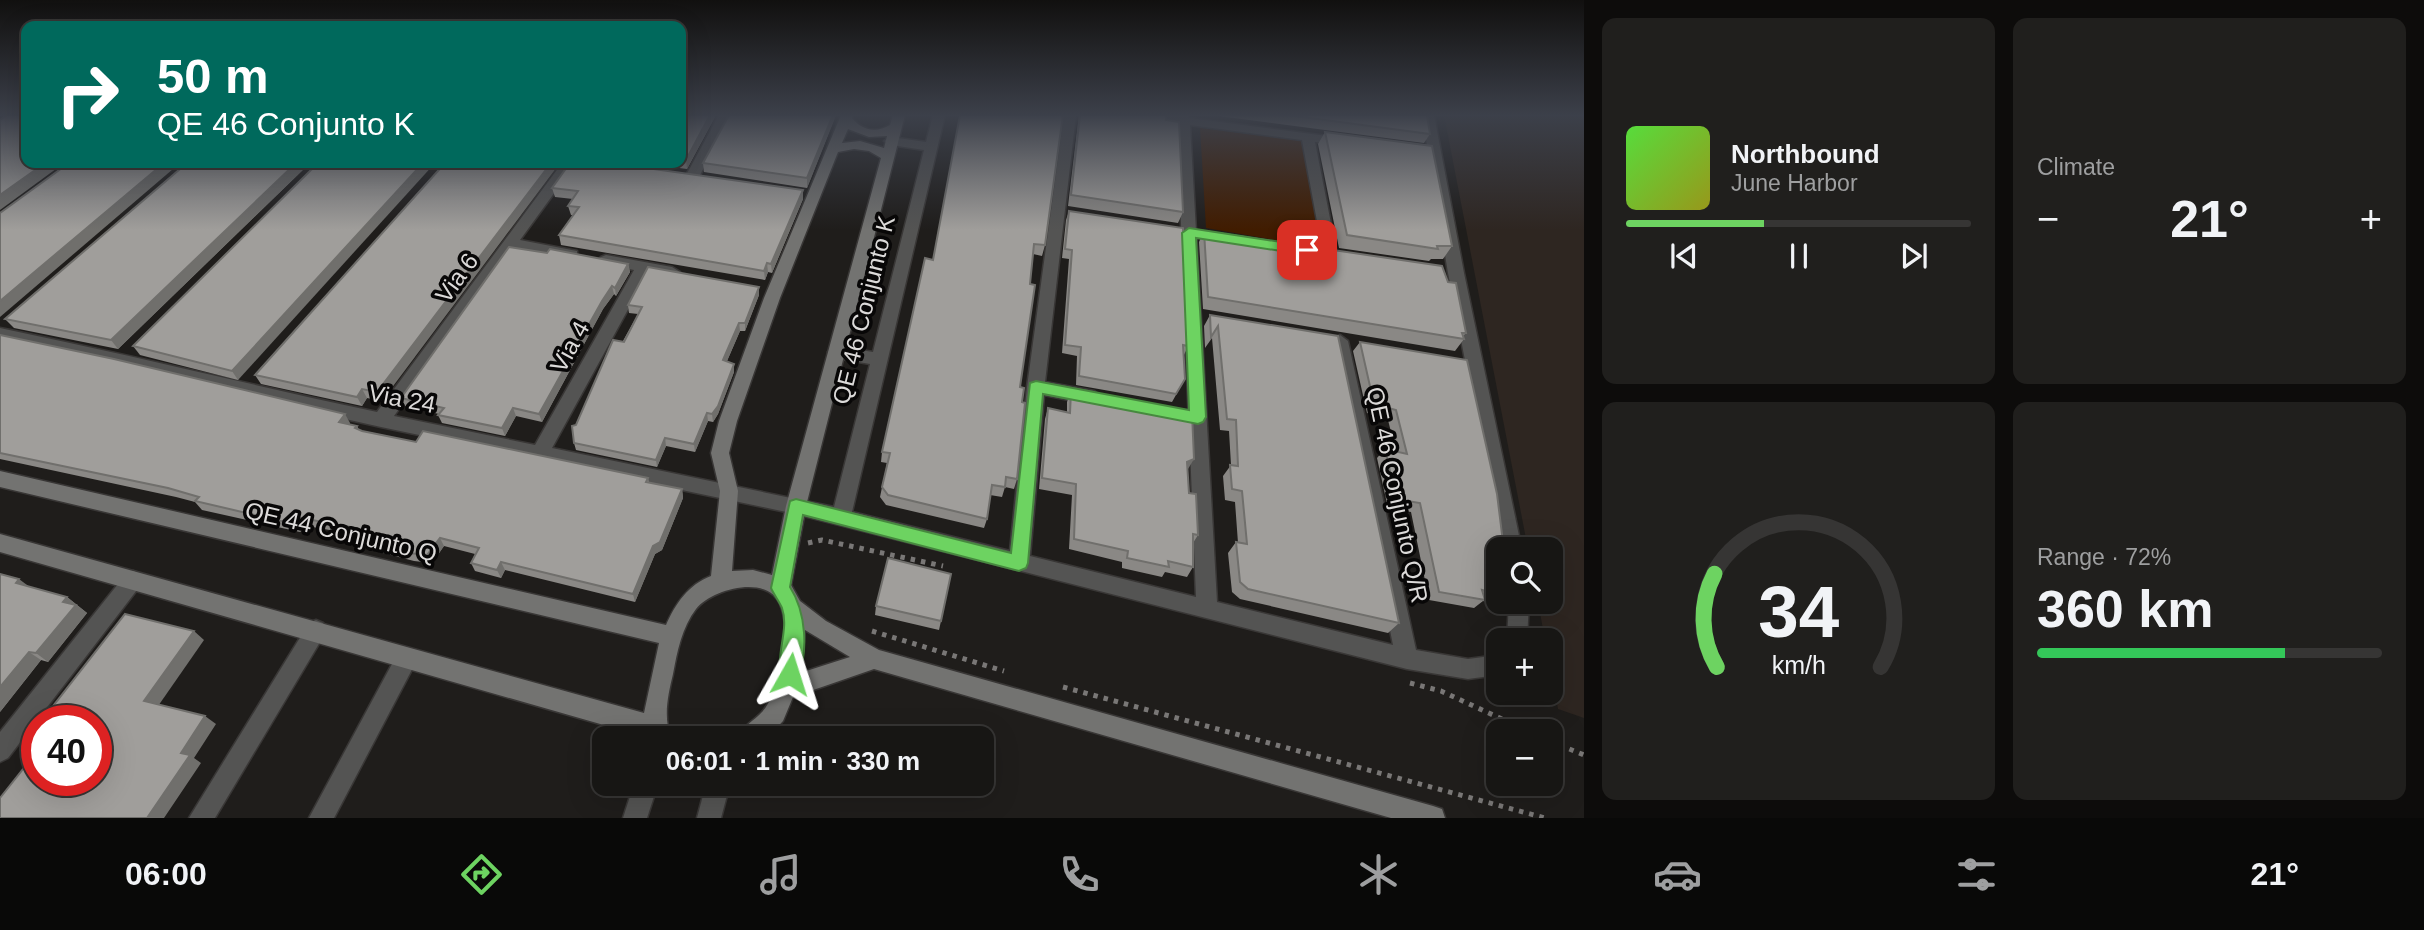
<!DOCTYPE html>
<meta charset="utf-8">
<style>
:root{--surface:#171614;--page:#201f1d;--text:#f1f3f6;--muted:#9e9fa0;--line:#363534;--accent:#6dd361}
body{margin:0;font-family:Arial,sans-serif;background:var(--page);color:var(--text);height:100vh;display:flex;flex-direction:column;font-size:26px;white-space:nowrap}
*{box-sizing:border-box;margin:0}
p{font-size:23px;color:var(--muted)}
.icon{flex:none;width:38px;height:38px;fill:none;stroke:currentColor;stroke-width:2;stroke-linecap:round;stroke-linejoin:round}
.map{position:relative;flex:1;overflow:hidden}
.details{display:flex;flex-direction:column;gap:18px;padding:18px;background:#0d0c0b;width:840px}
.details>*{flex:none}
.top-card{position:absolute;left:21px;top:21px;width:665px;height:147px;border-radius:14px;box-shadow:0 7px 28px #0002,0 0 0 2px var(--line);background:#00695c;color:#fff;overflow:hidden}
.fabs{position:absolute;left:1486px;top:537px;display:grid;gap:14px}
.fabs a{display:grid;place-items:center;width:77px;height:77px;border-radius:14px;background:var(--surface);box-shadow:0 7px 28px #0002,0 0 0 2px var(--line);font-size:35px}
.speed{position:absolute;left:21px;top:705px;display:flex;gap:14px;font-size:35px;font-weight:700;text-align:center}
.speed>*{display:grid;place-content:center;width:91px;height:91px;border-radius:50%;background:var(--surface);box-shadow:0 7px 28px #0002,0 0 0 2px var(--line);line-height:1}
.speed .limit{border:10px solid #d22;background:#fff;color:#111}
.pin{position:absolute;display:grid;place-items:center;width:60px;height:60px;color:#fff;margin:-30px;border-radius:14px;box-shadow:0 4px 10px #0006}
.me{position:absolute;width:77px;margin:-38px;rotate:6deg;stroke-linejoin:round;filter:drop-shadow(0 0 5px #0008)}
.turn{display:flex;align-items:center;gap:24px;height:147px;padding:0 21px;font-size:32px}
.turn .icon{width:91px;height:91px;stroke-width:2.5}
.turn b{display:block;font-size:49px;line-height:60px}
.big{font-size:52px;font-weight:800;line-height:1.1}
.details .tile{flex:1;display:flex;flex-direction:column;justify-content:center;gap:10px;min-width:0;padding:0 24px;border-radius:14px;background:var(--page)}
.details .dial{align-items:center;gap:0}
.dial svg{height:182px;overflow:visible;fill:none;stroke:var(--line);stroke-width:7;stroke-linecap:round;text-anchor:middle}
.dial text{fill:var(--text);stroke:none}
.song{display:flex;align-items:center;gap:21px}
.cover{width:84px;height:84px;border-radius:10px;background:linear-gradient(135deg,hsl(110 70% 55%),hsl(60 70% 35%))}
.played{height:7px;border-radius:4px;background:linear-gradient(90deg,var(--accent) 40%,var(--line) 40%)}
.keys{display:flex;justify-content:space-around;direction:ltr}
.heat{display:flex;justify-content:space-between;align-items:center;font-size:38px;direction:ltr}
.charge{height:10px;border-radius:5px;background:linear-gradient(90deg,#34c759 72%,var(--line) 0)}
.details .tiles{flex:1;display:grid;gap:18px;grid-template-columns:repeat(2,1fr)}
.trip{position:absolute;left:592px;top:726px;width:402px;height:70px;border-radius:14px;background:var(--surface);box-shadow:0 7px 28px #0002,0 0 0 2px var(--line);font-weight:800;line-height:70px;text-align:center}
.tabs{display:flex;height:112px;justify-content:space-around;align-items:center;background:#090908;color:var(--muted)}
.tabs .icon{width:49px;height:49px}
.tabs .current{color:var(--accent)}
.tabs b{font-size:32px;color:var(--text)}
main{display:flex;flex:1;min-height:0}
.map>svg:first-child{display:block}
</style>
<main>
<div class="map">
<svg width="1584" height="818" viewBox="0 0 1584 818">
<rect width="100%" height="100%" fill="#1f1d1b"/>
<!-- built -->
<path fill="#2e2621" d="M1444 115H1584V718L1558 709 1551 668 1550 640H1545L1538 602H1550V550L1528 549Z"/>
<!-- green -->
<path fill="#411c00" d="M1200 128 1303 141 1321 248 1206 228Z"/>
<g fill="none" stroke-linecap="round" stroke-linejoin="round">
<!-- street casing -->
<g stroke="#393736" stroke-width="3">
<g id="street">
<path d="M719 115H731L699 177 692 181 687 180 685 177Z"/>
<path d="M933 115H945L852 512 1010 551 1027 387 1064 115H1076L1045 382 1094 391 1103 398 1094 405 1044 395 1030 556 1196 597 1177 124 1141 119 1135 115H1189V118L1350 139V145L1345 146 1315 142 1337 254 1330 259 1323 254 1302 140 1190 125 1217 602 1393 645 1332 341 1340 335 1348 341 1416 650 1468 659 1498 655V675L1468 679 1407 669 796 514 381 427 243 396 122 365 0 340V328C126 354 251 385 377 412L562 163H576L520 240 577 251V257L514 248 394 416 535 445 634 270 601 263 598 260 601 257 606 255 672 267 680 272 677 276 648 273 552 448 834 507 870 364 836 358 828 352 836 346 873 352 924 150 891 145 884 141 891 137 926 142Z"/>
<path d="M1422 115H1434L1464 273 1522 550H1502L1448 273Z"/>
<path d="M133 571 140 574 143 580 140 586 8 758 0 762V732L126 574Z"/>
<path d="M1509 602H1529L1527 640H1507Z"/>
<path d="M316 620 323 623 327 630 323 637 215 818H189L309 623Z"/>
<path d="M407 648 415 651 418 658 334 818H309L399 651Z"/>
<path d="M634 784H658L647 818H623Z"/>
<path d="M706 784H730L721 818H697Z"/>
</g>
</g>
<!-- secondary casing -->
<g stroke="#393736" stroke-width="3">
<path id="secondary" d="M841 115H853L852 118C863 131 876 133 890 125L893 115H905L806 506 791 585 800 601 826 621 879 650 1433 806 1442 809 1445 818H1391L874 669 793 697 783 721 767 738H738C742 726 754 721 762 712 772 701 775 686 779 672 784 652 789 623 780 604 767 574 712 589 696 609 682 627 677 652 673 674 668 695 663 717 671 737L649 738 0 552V534L644 713 659 643 0 487V471L666 625C676 603 688 585 711 576L720 491 711 453 719 421 764 298ZM848 129 869 137 887 136 884 148 860 141 842 143ZM854 149 869 151 881 158 786 506 772 575 753 570 732 571 738 491 729 453 737 421 780 298 838 152ZM805 630 850 657 800 673Z"/>
</g>
<!-- path -->
<g stroke="#797776" stroke-width="5" stroke-dasharray="4.5 6" stroke-linecap="butt">
<path d="M808 543 822 540 943 566"/>
<path d="M872 631 1004 671"/>
<path d="M1410 683 1441 691 1530 732"/>
<path d="M1063 687 1545 818"/>
<path d="M1550 741 1584 755"/>
</g>
<!-- street -->
<use href="#street" fill="#545453" fill-rule="evenodd"/>
<!-- secondary -->
<use href="#secondary" fill="#737371" fill-rule="evenodd"/>
</g>
<!-- wall -->
<g fill="#8a8885">
<path d="M681 115H716L687 169 640 163H681Z"/>
<path d="M729 115H836L807 188 704 172 703 163Z"/>
<path d="M960 115 1045 245 1042 256 1033 254 1020 387 1022 402 1017 479 1014 489 1005 487 1002 497 990 495 987 519 984 528 886 505 880 497 887 463 881 462 882 452 933 260Z"/>
<path d="M1079 115H1166L1183 212 1178 223 1068 206Z"/>
<path d="M1211 115H1427L1430 134 1424 143Z"/>
<path d="M1325 132 1452 246 1443 259H1431L1429 261 1339 248 1318 144Z"/>
<path d="M187 163H310L118 349 14 328 5 319Z"/>
<path d="M318 163 238 380 140 355 133 346Z"/>
<path d="M445 163 382 401 367 398 362 406 261 384 255 375Z"/>
<path d="M552 188 803 190V199L772 273 768 272 765 280 561 245 559 235 573 215H571L568 206 573 199 555 197Z"/>
<path d="M1069 211 1188 346 1184 355 1185 379 1172 402 1076 385 1077 356 1062 353 1069 259 1062 258 1066 220Z"/>
<path d="M1204 231 1466 333 1463 336 1464 339 1455 351 1203 309 1199 242Z"/>
<path d="M547 253 628 264 630 272 616 296 614 294 603 309 542 422 516 416 505 436 442 423 438 415 439 414 405 406 401 398Z"/>
<path d="M759 295 745 331H740L727 361 734 372 718 414 713 422 708 421 695 452 666 446 657 467 576 450 574 443 576 425 638 314 629 313 628 305Z"/>
<path d="M1210 315 1399 623 1388 633 1240 599 1232 592 1228 553 1236 542 1238 543 1235 502 1225 500 1223 476 1231 465 1229 431 1220 430 1212 338 1205 348 1204 326Z"/>
<path d="M0 335 350 423 349 424 357 426 359 430 416 442 648 478 649 483 682 489 683 498 662 550 655 554 635 602 505 570 501 578 475 571 471 563 475 554 444 546 432 563 414 561 356 546 350 538 352 534 307 526 300 532 202 510 195 502 176 497 0 459Z"/>
<path d="M1360 342 1498 550V600L1493 604 1483 601 1474 608 1429 600 1411 512 1388 508 1377 458 1385 449 1396 452 1388 420 1367 413 1353 351Z"/>
<path d="M1071 391 1188 469 1187 470 1189 493 1198 535 1193 543V567L1187 577 1165 572 1162 577 1122 568V562L1069 549 1072 495 1039 489 1045 419 1048 408 1067 412V402Z"/>
<path d="M30 587 67 597 87 613 48 662 41 660 0 712Z"/>
<path d="M876 606 941 621 939 630 875 615Z"/>
</g>
<!-- shaded-wall -->
<g fill="#706f6c">
<path d="M710 115H716L687 169 686 160Z"/>
<path d="M833 115H836L807 188V178Z"/>
<path d="M45 163H64L0 210V195Z"/>
<path d="M164 163H180L0 317V301Z"/>
<path d="M296 163H310L118 349 111 340Z"/>
<path d="M423 163H435L238 380 232 371Z"/>
<path d="M551 163H560L382 401 377 392Z"/>
<path d="M803 190V199L772 273 771 264Z"/>
<path d="M767 263 768 272 765 280 764 271Z"/>
<path d="M628 264 630 272 616 296 615 288Z"/>
<path d="M612 286 614 294 603 309 542 422 539 414 602 301Z"/>
<path d="M759 287V295L745 331V323Z"/>
<path d="M739 323 740 331 724 368 723 360Z"/>
<path d="M734 364V372L718 414 713 422 712 414Z"/>
<path d="M362 389 367 398 362 406 357 397Z"/>
<path d="M513 408 516 416 505 436 502 428Z"/>
<path d="M707 413 708 421 695 452 694 444Z"/>
<path d="M345 414 350 423 345 431 339 422Z"/>
<path d="M665 438 666 446 657 467 656 460Z"/>
<path d="M1194 459 1188 469 1181 472 1187 462Z"/>
<path d="M682 489 683 498 662 550 655 554 635 602 633 594 653 546Z"/>
<path d="M301 518 307 526 300 532 294 524Z"/>
<path d="M440 538 444 546 432 563 427 555Z"/>
<path d="M501 562 505 570 501 578 497 570Z"/>
<path d="M19 579 31 588 16 583Z"/>
<path d="M67 597 87 613 48 662 36 653 63 602Z"/>
<path d="M194 631 204 640 156 709 144 701Z"/>
<path d="M29 652 41 660 0 712V687Z"/>
<path d="M205 716 216 724 194 758 201 763 164 818H147L181 753Z"/>
</g>
<!-- building -->
<g fill="#a09e9b" stroke="#706f6c" stroke-width="2">
<path d="M7 115H26V163H45L0 195V120Z"/>
<path d="M681 115H710L686 160 681 159Z"/>
<path d="M729 115H833L807 178 703 163Z"/>
<path d="M960 115H1063L1045 245 1034 244 1030 284 1035 285 1020 387 1024 388 1022 402 1025 403 1017 479 1006 477 1005 487 992 485 987 519 888 495 882 487 890 453 882 452 925 258 933 260Z"/>
<path d="M1080 115H1166V120L1179 122 1183 212 1071 195Z"/>
<path d="M1287 115H1427L1430 134Z"/>
<path d="M1325 132 1432 146 1452 246H1437L1438 249 1347 235Z"/>
<path d="M69 163H164L0 301V213Z"/>
<path d="M187 163H296L111 340 5 319Z"/>
<path d="M318 163H423L232 371 133 346Z"/>
<path d="M445 163H551L377 392 362 389 357 397 255 375Z"/>
<path d="M570 163H611L803 190 771 264 767 263 764 271 559 235 579 207 568 206 578 191 552 188Z"/>
<path d="M1069 211 1183 228 1188 346 1183 345 1185 379 1176 394 1079 376 1081 347 1065 345 1072 250 1065 249Z"/>
<path d="M1204 231 1442 266 1448 282 1456 283 1466 333H1462L1464 339 1208 297Z"/>
<path d="M509 247 547 253 550 249 628 264 615 288 612 286 602 301 539 414 513 408 502 428 438 415 444 408 401 398Z"/>
<path d="M648 267 759 287 745 323H739L723 360 734 364 718 406 712 414 707 413 694 444 665 438 656 460 574 443 572 426 576 425 613 340 624 342 642 307 628 305Z"/>
<path d="M1210 315 1338 336 1399 623 1248 589 1240 582 1236 542 1247 544 1242 491 1232 489 1230 465 1238 466 1236 420 1227 419 1218 326 1211 337Z"/>
<path d="M0 335 114 359 345 414 339 422 357 426 355 428 362 431 416 442 423 431 648 478 646 482 682 489 660 542 653 546 633 594 501 562 497 570 471 563 479 548 440 538 427 555 409 553 350 538 356 528 301 518 294 524 195 501 199 497 168 488 0 453Z"/>
<path d="M1360 342 1467 360 1497 494 1504 550H1498V594L1482 590 1485 600 1439 592 1420 503 1396 499 1385 449 1407 454 1396 410 1374 404Z"/>
<path d="M1071 391 1192 413 1194 459 1187 462 1189 493 1196 494 1198 535 1193 534V567L1168 561 1169 567 1127 558 1128 551 1074 539 1076 484 1042 478 1048 408 1070 413Z"/>
<path d="M888 558 951 574 941 621 876 606Z"/>
<path d="M0 574 19 579 16 583 67 597 63 602 76 605 36 653 29 652 0 687Z"/>
<path d="M125 614 194 631 144 701 205 716 181 753 190 755 147 818H0V798L31 759 23 757 37 739V780H96V721H51L43 719Z"/>
</g>
<!-- sky -->
<linearGradient id="sky" x2="0" y2="1"><stop stop-color="#11100f"/><stop offset="0.5" stop-color="#3c404a"/><stop offset="1" stop-color="#3c404a" stop-opacity="0"/></linearGradient>
<rect width="1584" height="230" fill="url(#sky)"/>
<!-- route -->
<path fill="#6dd361" stroke="#47893f" stroke-width="2" d="M1189 228 1307 246 1313 250 1307 255 1196 238 1206 417 1203 422 1198 424 1043 394 1028 563 1026 568 1019 571 803 515 790 587C806 612 809 652 797 680L790 683 783 680C773 659 790 631 782 608 779 601 774 595 771 588L790 501 796 499 1011 553 1030 383 1036 381 1189 410 1182 233Z"/>
<g text-anchor="middle" stroke-width="7" stroke-linejoin="round" paint-order="stroke">
<!-- street labels -->
<g font-size="24" fill="#dcdad9" stroke="#080707">
<text transform="translate(457 278) rotate(-54)" y="8">Via 6</text>
<text transform="translate(864 310) rotate(-76)" y="8">QE 46 Conjunto K</text>
<text transform="translate(570 347) rotate(-61)" y="8">Via 4</text>
<text transform="translate(402 399) rotate(11)" y="8">Via 24</text>
<text transform="translate(1397 495) rotate(78)" y="8">QE 46 Conjunto Q/R</text>
<text transform="translate(341 532) rotate(13)" y="8">QE 44 Conjunto Q</text>
</g>
</g>
</svg>
<div class="fabs">
<a><svg class="icon" aria-label="search" viewBox="0 0 24 24"><circle cx="10" cy="10" r="6"/><path d="M15 15l6 6"/></svg></a>
<a>+</a>
<a>−</a>
</div>
<div class="speed"><div class="limit">40</div></div>
<div class="pin" style="left:1307px;top:250px;background:#d93025"><svg class="icon" aria-label="arrive" viewBox="0 0 24 24"><path d="M6 21V4h12l-3 4 3 4H6"/></svg></div>
<svg class="me" style="left:790px;top:674px" viewBox="-20 -20 40 40"><path d="M0-17L14 15 0 8-14 15z" fill="#6dd361" stroke="#fff" stroke-width="4"/></svg>
<div class="trip">06:01 · 1 min · 330 m</div>
<div class="top-card">
<div class="turn"><svg class="icon" aria-label="right" viewBox="0 0 24 24"><path d="M7 20v-9h11M14 6l5 5-5 5"/></svg><div><b>50 m</b>QE 46 Conjunto K</div></div>
</div>
</div>
<section class="details">
<div class="tiles">
<div class="tile">
<div class="song"><i class="cover"></i><div><b>Northbound</b><p>June Harbor</p></div></div>
<div class="played"></div>
<div class="keys"><svg class="icon" aria-label="previous" viewBox="0 0 24 24"><path d="M18 5L8 12l10 7zM5 5v14"/></svg><svg class="icon" aria-label="pause" viewBox="0 0 24 24"><path d="M8 5v14M16 5v14"/></svg><svg class="icon" aria-label="next" viewBox="0 0 24 24"><path d="M6 5l10 7-10 7zM19 5v14"/></svg></div>
</div>
<div class="tile"><p>Climate</p>
<div class="heat"><a>−</a><b class="big">21°</b><a>+</a></div>
</div>
<div class="tile dial"><svg viewBox="0 0 100 80">
<path d="M14 69A42 42 0 1 1 86 69"/>
<path d="M14 69A42 42 0 0 1 13 28" stroke="#6dd361"/>
<text x="50" y="56" font-size="32" font-weight="700">34</text>
<text x="50" y="72" font-size="11">km/h</text>
</svg></div>
<div class="tile"><p>Range · 72%</p><b class="big">360 km</b><div class="charge"></div></div>
</div>
</section>
</main>
<nav class="tabs">
<b>06:00</b>
<svg class="icon current" aria-label="directions" viewBox="0 0 24 24"><path d="M12 3l9 9-9 9-9-9zM9 14v-3h6M13 9l2 2-2 2"/></svg>
<svg class="icon" aria-label="music" viewBox="0 0 24 24"><path d="M9 18V5l10-2v13"/><circle cx="6" cy="18" r="3"/><circle cx="16" cy="16" r="3"/></svg>
<svg class="icon" aria-label="phone" viewBox="0 0 24 24"><path d="M5 4h4l2 5-3 2q2 4 5 5l2-3 5 2v4C11 20 4 13 5 4z"/></svg>
<svg class="icon" aria-label="climate" viewBox="0 0 24 24"><path d="M12 3v18M4 7l16 10M4 17L20 7"/></svg>
<svg class="icon" aria-label="car" viewBox="0 0 24 24"><path d="M5 17H2v-5l4-1 3-4h7l3 4 3 1v5h-3M9 17h6M6 11h13"/><circle cx="7" cy="17" r="2"/><circle cx="17" cy="17" r="2"/></svg>
<svg class="icon" aria-label="filters" viewBox="0 0 24 24"><path d="M4 7h16M4 17h16"/><circle cx="9" cy="7" r="2"/><circle cx="15" cy="17" r="2"/></svg>
<b>21°</b>
</nav>
